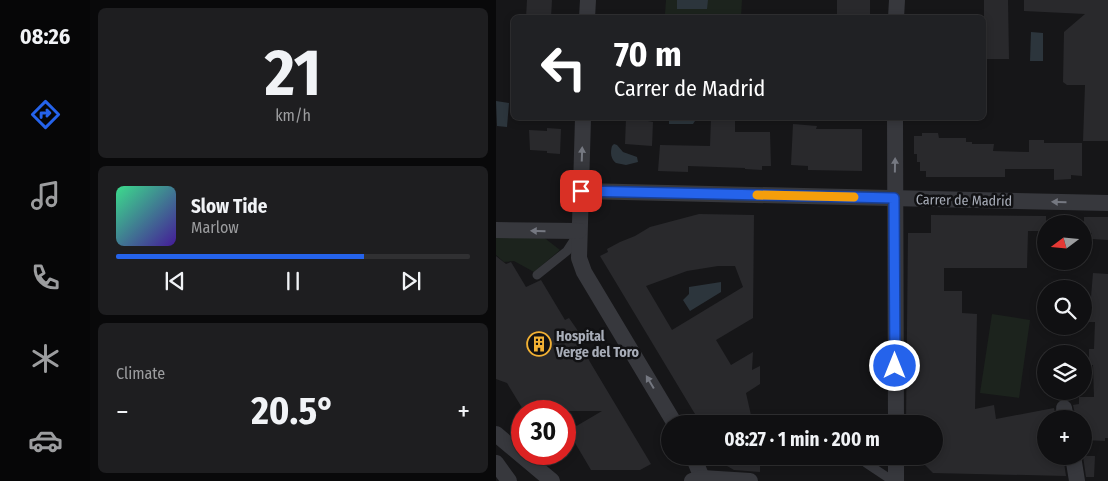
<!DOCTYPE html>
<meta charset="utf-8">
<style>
:root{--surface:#101012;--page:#1e1e20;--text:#f1f3f6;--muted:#9c9d9f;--line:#303032;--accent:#2563eb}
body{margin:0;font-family:"Fira Sans Condensed",sans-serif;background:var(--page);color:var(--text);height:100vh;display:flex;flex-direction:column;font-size:19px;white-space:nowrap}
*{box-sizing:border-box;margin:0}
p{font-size:16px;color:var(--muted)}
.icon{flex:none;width:28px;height:28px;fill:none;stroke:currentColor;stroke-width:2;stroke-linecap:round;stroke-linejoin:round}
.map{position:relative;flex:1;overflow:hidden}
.side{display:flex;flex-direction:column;gap:8px;padding:8px;background:#09090a;width:406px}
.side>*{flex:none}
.hud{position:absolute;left:15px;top:15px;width:475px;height:105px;border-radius:8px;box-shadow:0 2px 8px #0003,0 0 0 1px var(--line);background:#202124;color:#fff;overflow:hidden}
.needle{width:32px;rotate:254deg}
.buttons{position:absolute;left:541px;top:215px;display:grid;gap:10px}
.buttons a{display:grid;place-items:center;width:55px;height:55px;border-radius:50%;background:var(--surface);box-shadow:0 2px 8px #0003,0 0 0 1px var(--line);font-size:25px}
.speed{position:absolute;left:15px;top:400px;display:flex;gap:10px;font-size:25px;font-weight:700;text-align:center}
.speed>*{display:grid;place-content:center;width:65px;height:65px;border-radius:50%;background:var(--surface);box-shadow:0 2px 8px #0003,0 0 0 1px var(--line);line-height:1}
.speed .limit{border:8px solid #d22;background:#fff;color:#111}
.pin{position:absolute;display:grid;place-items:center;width:42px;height:42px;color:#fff;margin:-21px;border-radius:10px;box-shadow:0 2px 8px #0006}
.me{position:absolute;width:55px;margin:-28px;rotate:0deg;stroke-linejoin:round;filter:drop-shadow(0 0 4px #0008)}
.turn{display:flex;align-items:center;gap:18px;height:105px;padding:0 20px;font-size:22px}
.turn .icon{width:65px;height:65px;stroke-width:2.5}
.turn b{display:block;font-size:35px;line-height:42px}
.big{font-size:38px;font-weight:700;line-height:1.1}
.side .card{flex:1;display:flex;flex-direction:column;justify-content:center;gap:8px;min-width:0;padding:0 18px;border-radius:8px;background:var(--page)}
.side .dial{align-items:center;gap:0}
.dial b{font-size:65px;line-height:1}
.song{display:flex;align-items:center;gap:15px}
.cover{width:60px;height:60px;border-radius:8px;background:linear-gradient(135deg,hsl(150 70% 55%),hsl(260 70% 35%))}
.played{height:5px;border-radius:2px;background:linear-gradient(90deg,var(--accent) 70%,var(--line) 70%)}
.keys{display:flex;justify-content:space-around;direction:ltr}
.heat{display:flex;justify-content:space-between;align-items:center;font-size:28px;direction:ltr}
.trip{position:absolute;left:165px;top:415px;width:282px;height:50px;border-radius:25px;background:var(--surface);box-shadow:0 2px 8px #0003,0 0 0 1px var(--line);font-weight:700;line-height:50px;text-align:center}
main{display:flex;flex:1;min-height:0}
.tab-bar{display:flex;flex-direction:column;width:90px;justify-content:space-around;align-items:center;background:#060607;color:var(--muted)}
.tab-bar .icon{width:35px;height:35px}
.tab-bar .current{color:var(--accent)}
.tab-bar b{font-size:22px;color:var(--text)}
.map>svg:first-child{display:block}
</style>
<main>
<nav class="tab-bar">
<b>08:26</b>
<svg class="icon current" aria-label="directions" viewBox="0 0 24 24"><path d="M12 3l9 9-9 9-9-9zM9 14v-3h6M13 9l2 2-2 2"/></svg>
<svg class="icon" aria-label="music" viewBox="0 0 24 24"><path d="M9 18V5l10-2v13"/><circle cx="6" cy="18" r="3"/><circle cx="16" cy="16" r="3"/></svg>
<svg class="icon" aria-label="phone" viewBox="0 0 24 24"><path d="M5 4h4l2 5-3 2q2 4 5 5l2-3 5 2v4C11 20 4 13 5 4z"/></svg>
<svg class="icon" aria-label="climate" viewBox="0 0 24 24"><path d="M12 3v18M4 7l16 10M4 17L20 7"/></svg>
<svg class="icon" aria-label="car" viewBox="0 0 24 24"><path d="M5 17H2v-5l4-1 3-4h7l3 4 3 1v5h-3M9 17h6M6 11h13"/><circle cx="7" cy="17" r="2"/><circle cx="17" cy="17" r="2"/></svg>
</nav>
<section class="side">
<div class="card dial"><b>21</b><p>km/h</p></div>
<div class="card">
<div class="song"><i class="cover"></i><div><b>Slow Tide</b><p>Marlow</p></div></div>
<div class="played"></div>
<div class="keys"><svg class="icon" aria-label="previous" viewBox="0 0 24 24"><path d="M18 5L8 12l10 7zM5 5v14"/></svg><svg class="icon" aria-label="pause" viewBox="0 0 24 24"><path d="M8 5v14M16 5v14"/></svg><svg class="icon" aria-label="next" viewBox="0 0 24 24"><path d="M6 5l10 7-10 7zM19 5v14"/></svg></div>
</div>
<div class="card"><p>Climate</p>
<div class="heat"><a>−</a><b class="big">20.5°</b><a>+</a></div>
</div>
</section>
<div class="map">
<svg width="612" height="481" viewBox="0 0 612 481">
<rect width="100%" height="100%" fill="#161618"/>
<!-- green -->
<g fill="#1c231d">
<path d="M170 0H246L245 17 169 14Z"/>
<path d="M46 236 64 250 38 272 18 261 8 262 0 255V237Z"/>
<path d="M496 314 534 320 523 398 484 393Z"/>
</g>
<!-- water -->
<g fill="#2c353c">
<path d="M181 0H212L211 9H181Z"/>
<path d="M535 32 547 33V61H534Z"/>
<path d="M0 101 13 103 11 127 1 126Z"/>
<path d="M173 118H201L197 124H173Z"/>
<path d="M118 144 121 145 127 152 141 157 142 162 130 165 120 163C115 159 114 153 116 146Z"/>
<path d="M225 282V292L194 311 187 300 193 294V287Z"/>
</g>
<!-- building -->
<g fill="#29292c" fill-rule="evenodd">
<path d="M31 0H56L55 18H30Z"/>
<rect x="341" y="0" width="33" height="18"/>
<path d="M488 0H512L513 59H488Z"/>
<path d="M528 0H612V141H587L589 85H571L567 82 568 32 589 14 528 11Z"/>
<path d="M130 118H152V121L157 122 156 146 129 144Z"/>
<path d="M215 118H239V132H274L275 166H266V170L249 169V168L192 166V172L162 171 164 145 214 146Z"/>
<path d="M297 124 321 126 320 129H366V171L312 170V166L295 165Z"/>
<path d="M51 128 65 129 64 154 51 153V151L34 150 33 130 51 131Z"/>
<path d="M426 133H442L443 138H470V142H476V144H498L497 151 533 152V140H548V143H586V176L575 175V179L558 180V169H509V177H430V171H424V162H421V154H418V136H426Z"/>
<path d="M203 214 258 215 257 318 220 340 235 365 257 352 256 370 264 366V384L250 393 257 424H205L104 256 112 252 111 249 124 242 139 236 154 227ZM222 266H239L247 287 176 330 150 286 191 271Z"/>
<path d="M435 215 550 216V231H532L531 268H448V291H466V313L481 314 479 409 498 405 500 419 558 408 560 419H550V456H567L570 476 437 473 420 456H439V424H410L412 233H435Z"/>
<path d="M588 217H612V240L596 239V233L588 232Z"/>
<path d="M0 256 10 264 15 262 30 287 45 280 69 320 73 318 80 328 89 343 85 345 94 362 155 464 144 470H95L72 431 106 411H28L11 383 0 379Z"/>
<path d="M597 273 612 274V438H609V441L588 440V419H580L577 405 583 404V397H598L597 365H593V349H598L599 322H589L590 309H594Z"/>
<path d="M214 456H264V472L238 470Z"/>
<path d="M587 456H599L598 477H590Z"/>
</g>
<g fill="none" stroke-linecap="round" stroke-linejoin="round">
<!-- lane -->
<g stroke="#37383d" stroke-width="9">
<path d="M41 275 71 251 82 234"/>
<path d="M368 456 370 463 397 481"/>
</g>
<!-- street -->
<g stroke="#37383d" stroke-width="16">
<path d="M91 18 92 0"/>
<path d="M400 18 401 0"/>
<path d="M87 118 83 258 88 272 179 424"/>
<path d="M399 118 400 424"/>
<path d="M85 191 612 203"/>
<path d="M0 230 83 231"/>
<path d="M568 408 570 419"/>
<path d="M0 434 56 481"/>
<path d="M197 456 206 478"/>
<path d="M400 456V481"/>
<path d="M577 456 581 481"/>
<path d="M0 463 13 481"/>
<path d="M196 481 206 478 254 481"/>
</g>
</g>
<!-- one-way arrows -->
<defs><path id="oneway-solid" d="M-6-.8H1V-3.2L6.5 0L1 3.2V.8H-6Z" transform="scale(1.25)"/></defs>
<g fill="#757881">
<use href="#oneway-solid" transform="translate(86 154) rotate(-88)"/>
<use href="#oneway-solid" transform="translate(399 165) rotate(-89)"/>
<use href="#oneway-solid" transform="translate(563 202) rotate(-179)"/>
<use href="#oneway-solid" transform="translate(42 231) rotate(-179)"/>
<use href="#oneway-solid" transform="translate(154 382) rotate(-121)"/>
</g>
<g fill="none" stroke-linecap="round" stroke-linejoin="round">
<!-- route casing -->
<g stroke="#184099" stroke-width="12">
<path id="route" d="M85 191 398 198 399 366"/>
</g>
<!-- route -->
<use href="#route" stroke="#2563eb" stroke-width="9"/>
<!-- slow -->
<path stroke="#f59e0b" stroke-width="9" d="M261 195 358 197"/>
</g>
<!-- icons -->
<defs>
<g id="building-ring" transform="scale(1.25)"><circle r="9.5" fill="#111113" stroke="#f2b134" stroke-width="1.5"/><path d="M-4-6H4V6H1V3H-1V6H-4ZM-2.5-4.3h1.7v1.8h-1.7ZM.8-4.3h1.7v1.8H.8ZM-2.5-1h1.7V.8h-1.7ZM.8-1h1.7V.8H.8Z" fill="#f2b134"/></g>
</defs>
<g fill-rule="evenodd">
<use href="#building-ring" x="43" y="344"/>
</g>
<g text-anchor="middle" stroke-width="5" stroke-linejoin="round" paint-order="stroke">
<!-- street labels -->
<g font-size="14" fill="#a8adb8" stroke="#111113">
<text transform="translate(468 200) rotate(1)" y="5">Carrer de Madrid</text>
</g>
<!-- poi labels -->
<g font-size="14" font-weight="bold" fill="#a8adb8" stroke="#111113" text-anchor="start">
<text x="60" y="341">Hospital<tspan x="60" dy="16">Verge del Toro</tspan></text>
</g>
</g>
</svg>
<div class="buttons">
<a><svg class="needle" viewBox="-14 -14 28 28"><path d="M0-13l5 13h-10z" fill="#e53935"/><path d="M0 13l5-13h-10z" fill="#9c9d9f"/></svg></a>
<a><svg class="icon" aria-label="search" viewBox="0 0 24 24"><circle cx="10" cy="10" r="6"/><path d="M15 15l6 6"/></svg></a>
<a><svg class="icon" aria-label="layers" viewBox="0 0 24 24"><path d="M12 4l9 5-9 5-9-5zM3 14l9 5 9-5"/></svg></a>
<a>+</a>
</div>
<div class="speed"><div class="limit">30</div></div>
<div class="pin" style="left:85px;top:191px;background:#d93025"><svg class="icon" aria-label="arrive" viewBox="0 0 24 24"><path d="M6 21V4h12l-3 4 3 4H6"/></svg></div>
<svg class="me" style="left:399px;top:366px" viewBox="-20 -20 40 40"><circle r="17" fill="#2563eb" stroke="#fff" stroke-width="3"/><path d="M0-11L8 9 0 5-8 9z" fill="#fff"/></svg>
<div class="trip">08:27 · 1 min · 200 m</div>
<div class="hud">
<div class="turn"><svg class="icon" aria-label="left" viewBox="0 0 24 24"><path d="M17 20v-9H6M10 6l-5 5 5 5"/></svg><div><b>70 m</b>Carrer de Madrid</div></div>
</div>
</div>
</main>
